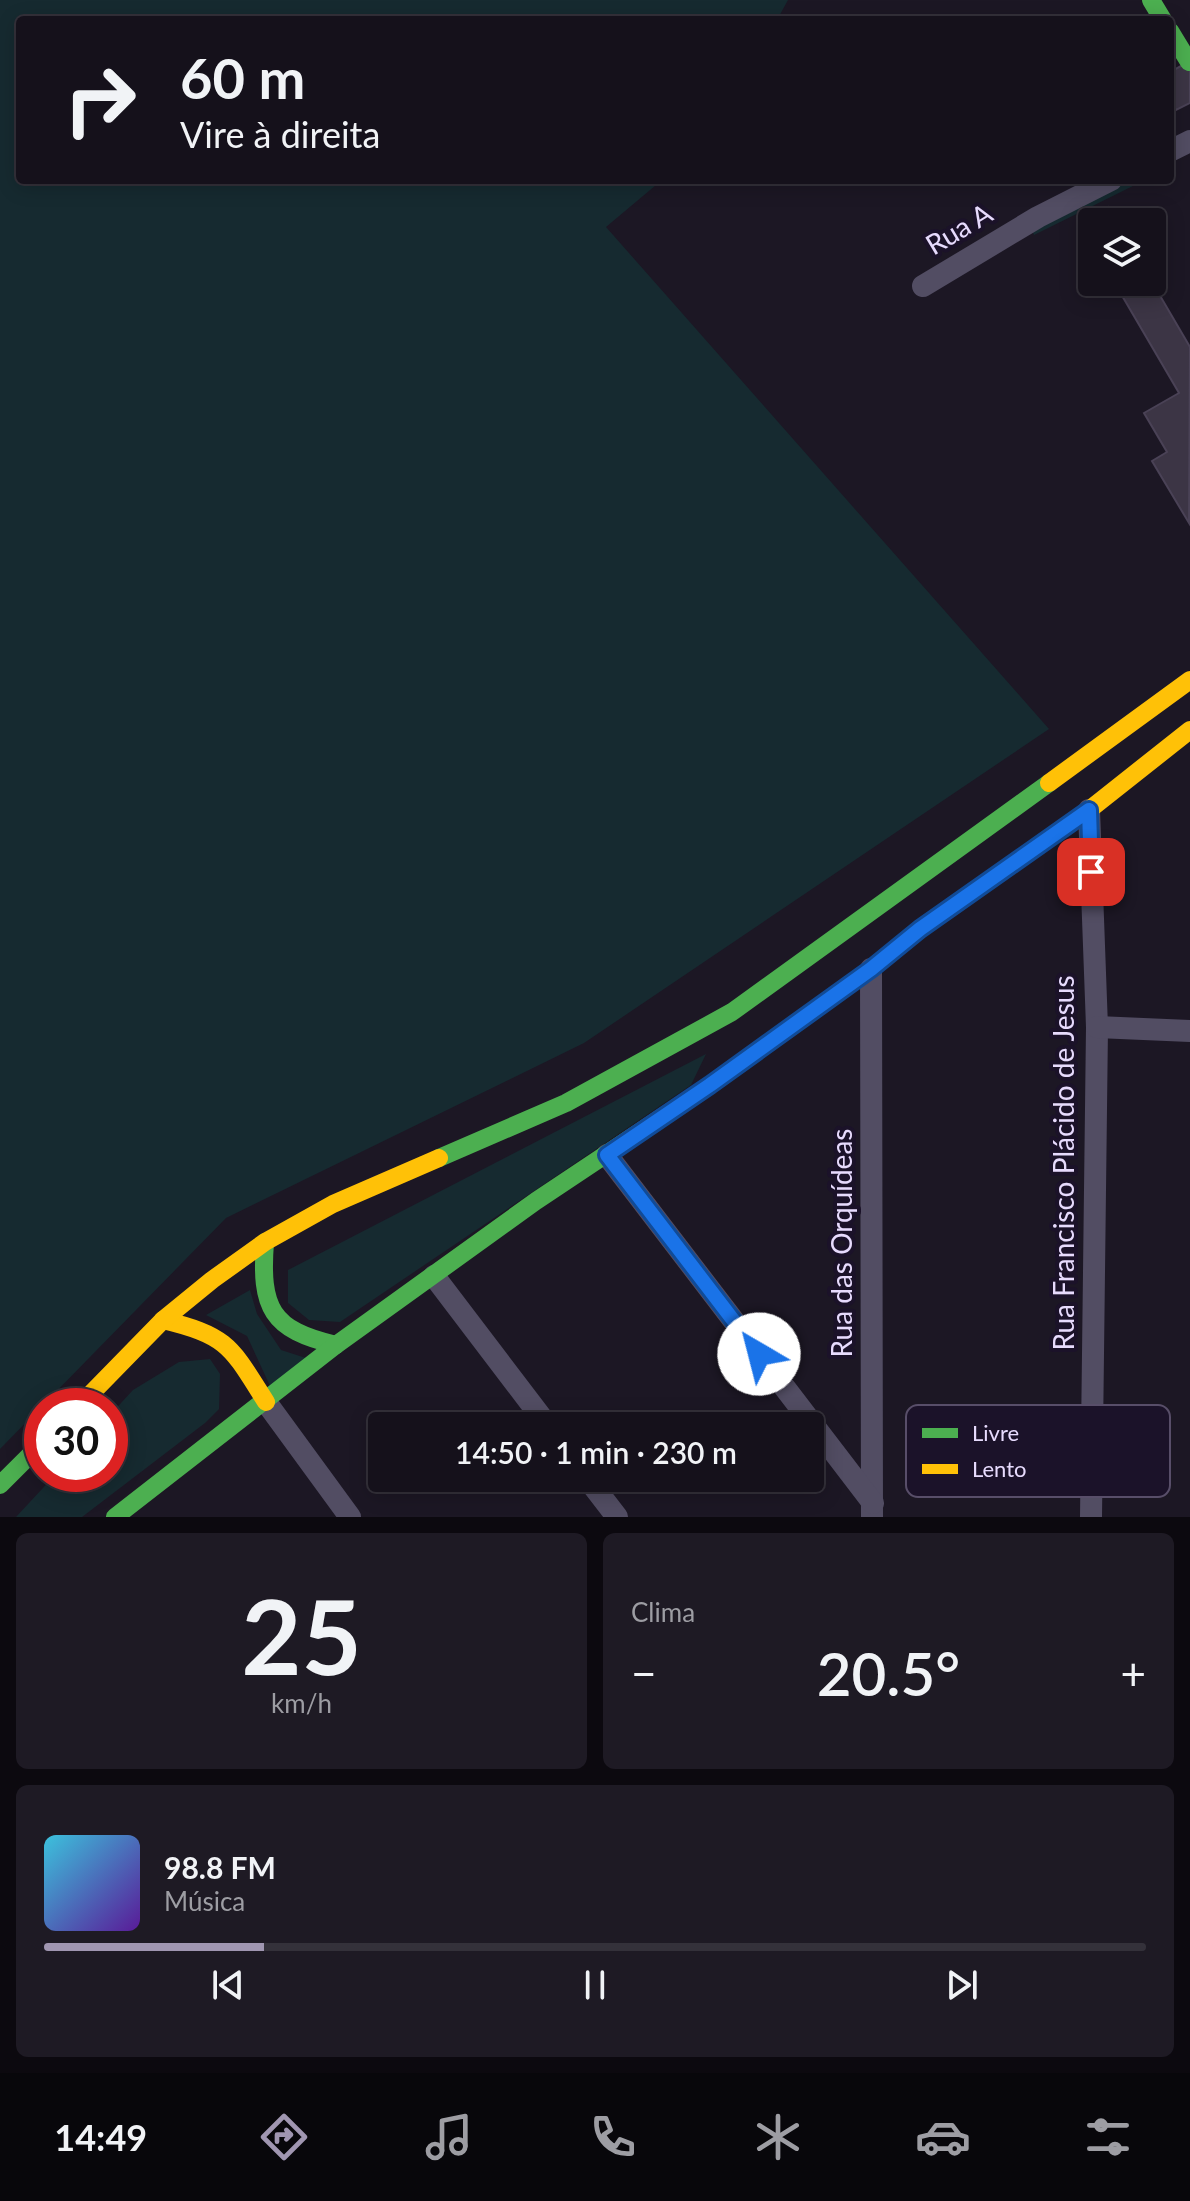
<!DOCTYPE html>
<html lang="pt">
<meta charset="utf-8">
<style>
:root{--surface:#15111b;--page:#1e1a24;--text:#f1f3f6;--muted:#9d9da3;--line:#34313a;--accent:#a096b1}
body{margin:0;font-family:Lato,sans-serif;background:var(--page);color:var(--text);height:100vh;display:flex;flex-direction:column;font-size:30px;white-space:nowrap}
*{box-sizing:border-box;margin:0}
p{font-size:26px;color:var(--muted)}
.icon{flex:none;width:44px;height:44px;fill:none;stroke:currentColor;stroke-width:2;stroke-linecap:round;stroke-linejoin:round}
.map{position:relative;height:1517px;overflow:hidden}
.details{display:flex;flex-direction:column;gap:16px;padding:16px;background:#0c090f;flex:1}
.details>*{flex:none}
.hud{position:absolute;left:16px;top:16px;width:1158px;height:168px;border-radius:8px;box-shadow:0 4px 20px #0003,0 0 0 2px var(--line);background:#15111b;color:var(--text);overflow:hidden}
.controls{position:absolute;left:1078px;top:208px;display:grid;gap:16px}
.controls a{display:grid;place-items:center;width:88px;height:88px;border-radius:8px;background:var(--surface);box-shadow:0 4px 20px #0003,0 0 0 2px var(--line);font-size:40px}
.speed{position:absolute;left:24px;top:1388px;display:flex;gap:16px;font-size:40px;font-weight:700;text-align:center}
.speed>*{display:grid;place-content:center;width:104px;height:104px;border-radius:50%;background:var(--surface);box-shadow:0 4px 20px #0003,0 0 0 2px var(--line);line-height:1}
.speed .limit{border:12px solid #d22;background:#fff;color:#111}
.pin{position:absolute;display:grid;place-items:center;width:68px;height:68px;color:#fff;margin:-34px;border-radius:16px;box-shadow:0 4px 12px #0006}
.me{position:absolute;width:88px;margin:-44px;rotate:323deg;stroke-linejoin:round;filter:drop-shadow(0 0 6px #0008)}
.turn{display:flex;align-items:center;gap:28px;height:168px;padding:0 32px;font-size:36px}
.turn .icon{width:104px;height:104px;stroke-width:2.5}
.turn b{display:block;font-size:56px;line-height:68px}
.big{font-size:60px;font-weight:600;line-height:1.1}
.details .tile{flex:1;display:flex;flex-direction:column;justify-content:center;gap:12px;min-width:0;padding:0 28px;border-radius:12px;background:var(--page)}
.details .dial{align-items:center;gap:0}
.dial b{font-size:104px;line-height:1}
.song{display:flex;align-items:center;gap:24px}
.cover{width:96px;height:96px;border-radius:12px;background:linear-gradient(135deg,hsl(190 70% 55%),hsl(270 70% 35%))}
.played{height:8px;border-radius:4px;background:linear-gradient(90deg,var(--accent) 20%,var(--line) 20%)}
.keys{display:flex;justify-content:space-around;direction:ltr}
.heat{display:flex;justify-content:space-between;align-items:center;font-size:44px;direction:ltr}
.details .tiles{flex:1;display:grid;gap:16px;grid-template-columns:1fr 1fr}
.tile:last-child{grid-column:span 2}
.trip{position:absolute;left:368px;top:1412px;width:456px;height:80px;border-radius:8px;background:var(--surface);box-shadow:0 4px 20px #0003,0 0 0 2px var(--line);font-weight:600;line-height:80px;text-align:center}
.menu{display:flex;height:128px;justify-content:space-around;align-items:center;background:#08070b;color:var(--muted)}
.menu .icon{width:56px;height:56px}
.menu .current{color:var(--accent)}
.menu b{font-size:36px;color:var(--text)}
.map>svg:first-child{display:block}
</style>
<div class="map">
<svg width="1190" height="1517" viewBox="0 0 1190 1517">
<rect width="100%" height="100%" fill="#1c1724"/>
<!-- green -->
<g fill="#162a30">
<path d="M0 0H788L777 20H20V180H662L606 227 1049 729 584 1043 226 1218 0 1449Z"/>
<path d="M1120 180H1145L1034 235 1030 226Z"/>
<path d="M706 1054 691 1085 340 1322 309 1320 288 1303V1270Z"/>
<path d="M250 1290 257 1314 281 1350 306 1358 270 1386 247 1336 206 1315Z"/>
<path d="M210 1359 220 1374 219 1409 205 1423 82 1517H16L56 1474H110V1415L133 1390 179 1362Z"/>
</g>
<!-- building -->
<g fill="#3c3545" stroke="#4a4256" stroke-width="2">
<path d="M1190 61V103L1176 110 1170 99V72Z"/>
<path d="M1108 207 1117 222H1092V245L1079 223Z"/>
<path d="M1114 282H1152L1190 347 1189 523 1152 461 1167 452 1144 413 1179 393Z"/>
</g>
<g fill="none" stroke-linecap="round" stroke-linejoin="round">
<!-- street -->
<g stroke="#524d63" stroke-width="22">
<path d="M1170 151 1190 141"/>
<path d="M923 286 1038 217 1111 180"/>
<path d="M1089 810 1097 1027 1091 1517"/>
<path d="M871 969 872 1517"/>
<path d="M1097 1027 1190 1031"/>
<path d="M607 1155 873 1503"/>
<path d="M434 1276 548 1426"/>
<path d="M266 1402 350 1517"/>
<path d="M587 1478 617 1517"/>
</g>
<!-- fast -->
<g stroke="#4caf50" stroke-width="18">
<path d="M1151 0 1163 20"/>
<path d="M1170 31 1189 62"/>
<path d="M439 1158 566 1103 732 1012 1049 783"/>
<path d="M265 1242C260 1308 271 1330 336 1345"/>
<path d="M0 1485 42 1443"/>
<path d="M115 1517 336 1345 536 1201 710 1085 820 1006"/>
</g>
<!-- slow -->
<g stroke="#ffc107" stroke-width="18">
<path d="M1049 783 1190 680"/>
<path d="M820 1006 871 969 920 929 1089 810 1190 730"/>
<path d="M163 1320C229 1336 231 1347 266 1402"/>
<path d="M79 1406 163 1320 212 1280 265 1242 333 1204 439 1158"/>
</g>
</g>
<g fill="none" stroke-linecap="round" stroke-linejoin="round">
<!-- route casing -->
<g stroke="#114b97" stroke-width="20">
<path id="route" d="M759 1354 607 1155 710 1085 871 969 920 929 1089 810 1091 872"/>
</g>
<!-- route -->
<use href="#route" stroke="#1a73e8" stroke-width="14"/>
</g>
<g text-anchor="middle" stroke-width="8" stroke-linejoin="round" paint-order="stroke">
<!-- street labels -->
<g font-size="28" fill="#e7dbfd" stroke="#1b1229">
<text transform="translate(959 229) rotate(-31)" y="10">Rua A</text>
<text transform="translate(1064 1163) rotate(-90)" y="10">Rua Francisco Plácido de Jesus</text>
<text transform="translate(842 1243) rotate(-90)" y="10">Rua das Orquídeas</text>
</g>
</g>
<!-- legend -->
<rect x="906" y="1405" width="264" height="92" rx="12" fill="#1b1229" stroke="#584e69" stroke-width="2"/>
<rect x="922" y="1428" width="36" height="10" fill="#4caf50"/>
<rect x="922" y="1464" width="36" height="10" fill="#ffc107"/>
<g font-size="22" fill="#e7dbfd">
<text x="972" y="1441">Livre</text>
<text x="972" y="1477">Lento</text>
</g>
</svg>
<div class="controls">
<a><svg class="icon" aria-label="layers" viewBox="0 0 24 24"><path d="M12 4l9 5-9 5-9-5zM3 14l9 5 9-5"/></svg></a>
</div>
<div class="speed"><div class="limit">30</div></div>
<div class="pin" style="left:1091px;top:872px;background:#d93025"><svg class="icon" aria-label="arrive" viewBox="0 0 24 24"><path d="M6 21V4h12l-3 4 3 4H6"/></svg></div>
<svg class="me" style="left:759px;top:1354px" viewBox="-20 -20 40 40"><circle r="19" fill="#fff"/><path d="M0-13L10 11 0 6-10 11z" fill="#1a73e8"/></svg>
<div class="trip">14:50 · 1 min · 230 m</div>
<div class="hud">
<div class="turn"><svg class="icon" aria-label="right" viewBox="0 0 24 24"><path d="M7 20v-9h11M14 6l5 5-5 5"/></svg><div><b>60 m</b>Vire à direita</div></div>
</div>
</div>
<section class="details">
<div class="tiles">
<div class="tile dial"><b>25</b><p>km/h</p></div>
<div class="tile"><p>Clima</p>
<div class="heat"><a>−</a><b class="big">20.5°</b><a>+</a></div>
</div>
<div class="tile">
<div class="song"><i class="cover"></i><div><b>98.8 FM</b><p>Música</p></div></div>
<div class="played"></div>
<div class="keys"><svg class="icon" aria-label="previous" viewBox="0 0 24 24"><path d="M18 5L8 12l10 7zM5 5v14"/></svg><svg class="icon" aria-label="pause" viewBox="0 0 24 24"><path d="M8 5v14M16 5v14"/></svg><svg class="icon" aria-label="next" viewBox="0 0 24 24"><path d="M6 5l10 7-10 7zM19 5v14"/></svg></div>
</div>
</div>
</section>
<nav class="menu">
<b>14:49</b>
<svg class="icon current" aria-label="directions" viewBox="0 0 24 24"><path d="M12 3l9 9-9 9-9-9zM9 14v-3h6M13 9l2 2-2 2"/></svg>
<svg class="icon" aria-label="music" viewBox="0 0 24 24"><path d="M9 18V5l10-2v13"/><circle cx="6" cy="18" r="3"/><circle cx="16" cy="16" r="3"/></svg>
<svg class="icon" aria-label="phone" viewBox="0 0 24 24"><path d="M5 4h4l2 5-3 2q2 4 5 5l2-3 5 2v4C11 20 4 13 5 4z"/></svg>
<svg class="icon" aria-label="climate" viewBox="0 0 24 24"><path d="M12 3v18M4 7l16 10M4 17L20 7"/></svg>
<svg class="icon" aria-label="car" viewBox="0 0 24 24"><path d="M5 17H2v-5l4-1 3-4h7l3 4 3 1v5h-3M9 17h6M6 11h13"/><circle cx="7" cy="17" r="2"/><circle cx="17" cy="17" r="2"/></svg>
<svg class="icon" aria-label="filters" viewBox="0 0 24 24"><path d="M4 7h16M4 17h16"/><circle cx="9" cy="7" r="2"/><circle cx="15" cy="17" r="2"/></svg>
</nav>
